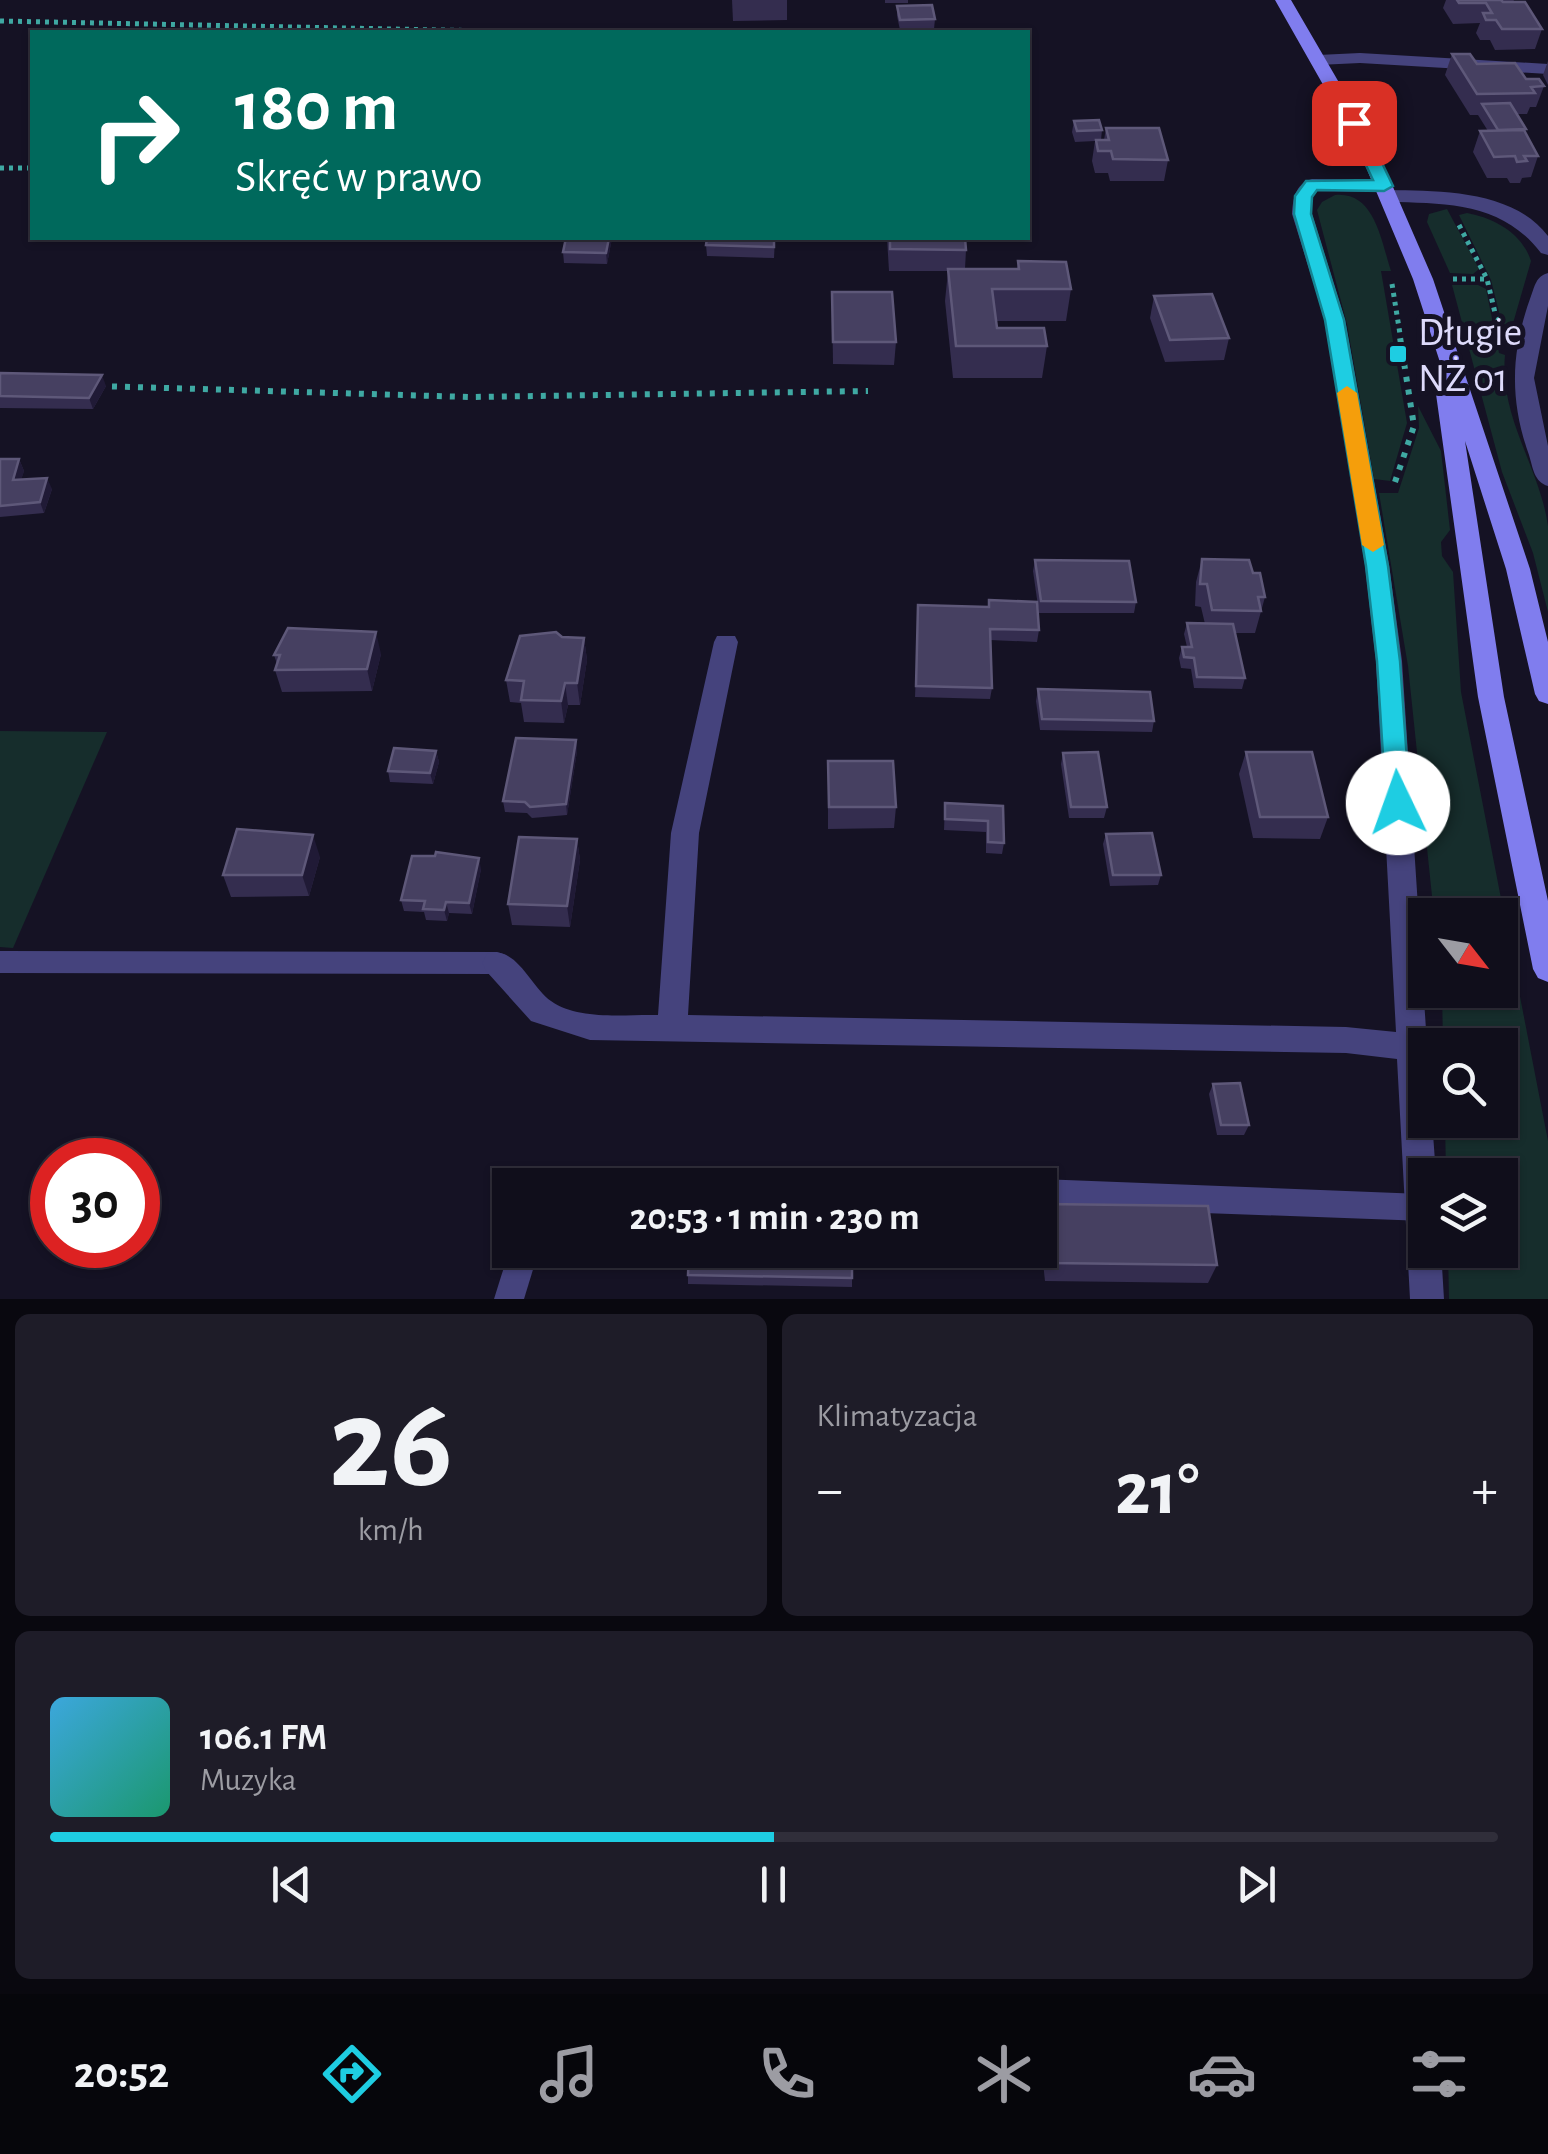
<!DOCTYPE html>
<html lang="pl">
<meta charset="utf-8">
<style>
:root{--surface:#100e1b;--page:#1e1c28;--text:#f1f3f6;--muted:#9c9ca3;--line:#302e3a;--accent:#1ecde2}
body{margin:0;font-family:"Alegreya Sans",sans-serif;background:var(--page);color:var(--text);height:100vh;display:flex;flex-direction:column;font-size:38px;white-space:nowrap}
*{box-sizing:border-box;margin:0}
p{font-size:32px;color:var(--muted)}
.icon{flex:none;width:55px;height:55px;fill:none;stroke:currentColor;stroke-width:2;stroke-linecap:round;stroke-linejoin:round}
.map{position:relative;height:1299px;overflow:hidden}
.side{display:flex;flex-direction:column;gap:15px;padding:15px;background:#09080f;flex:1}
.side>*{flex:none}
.top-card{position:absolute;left:30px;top:30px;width:1000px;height:210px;border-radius:0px;box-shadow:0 2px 8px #0004,0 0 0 2px var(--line);background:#00695c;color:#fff;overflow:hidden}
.needle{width:65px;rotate:121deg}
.controls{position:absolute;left:1408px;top:898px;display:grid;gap:20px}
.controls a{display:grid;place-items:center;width:110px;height:110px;border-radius:0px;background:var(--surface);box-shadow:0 2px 8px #0004,0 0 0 2px var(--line);font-size:50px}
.speed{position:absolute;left:30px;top:1138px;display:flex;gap:20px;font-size:50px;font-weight:700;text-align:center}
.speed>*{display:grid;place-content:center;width:130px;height:130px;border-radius:50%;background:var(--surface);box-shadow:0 2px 8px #0004,0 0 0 2px var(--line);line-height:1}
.speed .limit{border:15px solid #d22;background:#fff;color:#111}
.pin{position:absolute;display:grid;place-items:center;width:85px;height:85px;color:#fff;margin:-42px;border-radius:20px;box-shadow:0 5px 15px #0006}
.me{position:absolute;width:110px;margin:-55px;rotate:357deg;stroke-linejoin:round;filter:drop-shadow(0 0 8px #0008)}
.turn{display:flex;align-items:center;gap:35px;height:210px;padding:0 40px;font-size:45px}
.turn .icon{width:130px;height:130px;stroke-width:2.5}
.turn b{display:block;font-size:70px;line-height:85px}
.big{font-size:75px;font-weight:700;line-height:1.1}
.side .card{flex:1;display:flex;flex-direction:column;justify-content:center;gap:15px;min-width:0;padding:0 35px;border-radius:15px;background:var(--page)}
.side .dial{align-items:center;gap:0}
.dial b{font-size:130px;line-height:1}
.song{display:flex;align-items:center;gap:30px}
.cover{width:120px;height:120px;border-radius:15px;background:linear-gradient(135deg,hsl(200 70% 55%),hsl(160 70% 35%))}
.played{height:10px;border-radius:5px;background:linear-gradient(90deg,var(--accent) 50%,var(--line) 50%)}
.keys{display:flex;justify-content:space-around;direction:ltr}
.heat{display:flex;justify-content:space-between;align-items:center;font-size:55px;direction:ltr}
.side .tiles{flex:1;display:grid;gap:15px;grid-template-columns:1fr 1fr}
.card:last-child{grid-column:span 2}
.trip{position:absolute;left:492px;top:1168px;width:565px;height:100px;border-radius:0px;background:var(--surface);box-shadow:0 2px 8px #0004,0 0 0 2px var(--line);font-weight:700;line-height:100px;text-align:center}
.dock{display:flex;height:160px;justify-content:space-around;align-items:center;background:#06060b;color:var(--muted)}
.dock .icon{width:70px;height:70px}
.dock .selected{color:var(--accent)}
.dock b{font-size:45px;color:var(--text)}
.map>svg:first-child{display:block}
</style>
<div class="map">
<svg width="1548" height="1299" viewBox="0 0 1548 1299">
<rect width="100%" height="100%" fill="#151224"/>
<!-- green -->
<g fill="#162d2c">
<path d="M1335 195C1375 191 1381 241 1391 271H1381L1407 423 1390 481 1374 479 1347 324 1317 210 1322 202Z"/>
<path d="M1447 209 1479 269 1473 274 1450 273 1427 222 1429 214Z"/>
<path d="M1467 213C1494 218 1522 233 1531 261L1507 344 1491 280 1459 215Z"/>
<path d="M1452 285H1478L1486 289 1499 353 1505 355C1499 417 1540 468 1548 526 1548 554 1548 584 1548 612L1533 553 1502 472Z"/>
<path d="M1418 406 1441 451 1450 530 1441 542 1442 556 1453 572 1461 692 1548 1141V1299H1449L1448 1250H1500V1175H1446L1445 1120H1500V1045H1443L1442 990H1500V915H1434L1408 666 1379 493H1398L1419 428Z"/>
<path d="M0 731 107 732 13 948 0 947Z"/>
</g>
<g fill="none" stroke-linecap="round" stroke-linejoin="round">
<!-- path-far1 -->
<g stroke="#3fa9a3" stroke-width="5" stroke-dasharray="4 5" stroke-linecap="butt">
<path d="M0 21 539 32"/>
<path d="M0 168H32"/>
<path d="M1459 225 1487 279 1500 334"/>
<path d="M1453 279H1487"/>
<path d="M1392 284 1400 334"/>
</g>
<!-- path -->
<g stroke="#3fa9a3" stroke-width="6" stroke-dasharray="5 8" stroke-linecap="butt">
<path d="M99 386 470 397 868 391"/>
<path d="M1395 482 1414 426 1399 331"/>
</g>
<!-- service -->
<g fill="#45437d" fill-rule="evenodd">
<path d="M0 951 497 952 506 955 510 963 506 971 497 974 0 973Z"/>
<path d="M1040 1179 1422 1194 1425 1195V1221L1040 1207V1185H1029Z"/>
<path d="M510 1248 539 1250 524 1299H494Z"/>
</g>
<!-- minor -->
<g fill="#45437d" fill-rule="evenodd">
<path d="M1360 53 1548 64V74L1360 63 1318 65 1309 60 1318 55Z"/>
<path d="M1312 179 1384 180 1393 186 1389 190C1441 191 1513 190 1548 236V255L1541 253C1503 203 1447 203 1389 202L1380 196 1384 192 1317 191 1312 197V214L1345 320 1389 565 1402 661 1427 1045 1425 1120H1432L1436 1175H1425V1250H1441L1444 1299H1410L1397 1059 1346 1053 590 1040 531 1021 487 972 482 963 487 954C516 944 530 986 551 1001 579 1021 626 1014 658 1015L671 833 714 642 717 636H735L738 642 699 833 688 1015 1346 1027 1396 1032 1376 661 1365 565 1325 320 1292 214C1293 199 1295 184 1312 179Z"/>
<path d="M1548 273V306L1534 378 1548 446V486C1534 482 1533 468 1529 455 1509 399 1511 351 1531 296 1535 286 1536 276 1548 273Z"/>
</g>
<!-- secondary -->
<path fill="#807dee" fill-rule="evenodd" d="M1275 0H1291L1373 141 1433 279 1530 569 1548 642V704L1539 701 1535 694 1506 569 1465 441 1504 697 1548 901V982L1538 978 1533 969 1478 697 1436 394 1448 387 1413 279 1355 141Z"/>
</g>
<!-- wall -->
<g fill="#342d4f">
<path d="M732 0H787V20L733 21Z"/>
<rect x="885" y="0" width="23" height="3"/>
<path d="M1446 0H1514L1513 2 1542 29 1535 49 1495 50 1490 40H1480L1476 33 1480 23 1453 24 1443 8Z"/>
<path d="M897 6 935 19 934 29 900 30 897 16Z"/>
<path d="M1452 54 1544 86 1536 107H1530L1527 114H1517L1526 129 1525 133 1538 156 1531 177 1522 178 1520 183H1510L1507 178H1487L1473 152 1480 131H1488L1478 115H1470L1445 75Z"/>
<path d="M1548 61V85L1543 75Z"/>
<path d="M1074 121 1102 130 1101 140H1104L1106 128 1168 160 1164 181H1110L1108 173H1095L1092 161 1095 141 1075 142 1072 132Z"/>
<path d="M566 238H612L607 264 564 263 563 252Z"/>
<path d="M775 238 774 258 707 256 706 245Z"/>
<path d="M887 238H965L966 250 965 269H1017L1018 261 1071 289 1066 321H996L997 328 1047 346 1042 378H953L945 301 948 271H889Z"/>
<path d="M832 292 896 342 894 365 833 364Z"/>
<path d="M1154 296 1229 338 1224 360 1165 362 1150 318Z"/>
<path d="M0 373 106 386 93 409 0 408Z"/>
<path d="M0 459H19L24 471 21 479 52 489 44 513 0 517Z"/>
<path d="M1202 559 1253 573 1265 597 1255 633H1235L1245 678 1242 689 1194 688 1191 669 1181 668 1179 658 1182 647H1187L1184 634 1187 623 1205 624 1201 607 1195 606 1196 582Z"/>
<path d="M1035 560 1136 602 1134 613H1039L1033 571Z"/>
<path d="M989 600 1039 630 1037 642 990 640 992 688 990 699 915 697 918 616 988 607Z"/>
<path d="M562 637 584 638 587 660 580 705H568L564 723 524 722 521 703 510 702 506 680Z"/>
<path d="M381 654 372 691 282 692 275 670 277 664 274 655Z"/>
<path d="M1038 689 1154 721 1152 732 1040 730 1036 701Z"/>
<path d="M576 740 577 751 567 815 532 818 527 813 505 812 503 801Z"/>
<path d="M436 751 439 762 433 784 390 782 388 771Z"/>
<path d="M1246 752 1328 817 1320 839 1253 838 1239 774Z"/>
<path d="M1063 753 1107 807 1104 818H1069L1061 764Z"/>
<path d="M828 761 896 807 894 828 828 829Z"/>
<path d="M945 803 1003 806 1004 843 1002 854 986 853V832L944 830Z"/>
<path d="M1106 834 1161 875 1158 885 1110 886 1103 844Z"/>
<path d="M577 839 580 860 570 927 512 925 508 904Z"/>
<path d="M320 857 309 896 231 897 223 875Z"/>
<path d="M481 869 472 914 449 913 447 921 426 920 424 912 404 911 401 900Z"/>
<path d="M1213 1084 1249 1125 1244 1135H1217L1209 1094Z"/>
<path d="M1044 1204 1217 1265 1208 1283 1045 1281 1040 1235V1219Z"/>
<path d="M688 1275 852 1278V1287L688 1284Z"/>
</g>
<!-- shaded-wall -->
<g fill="#201a36">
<path d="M609 238H612L607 264 606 253Z"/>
<path d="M102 375 106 386 93 409 89 398Z"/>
<path d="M19 459 24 471 18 491 13 480Z"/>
<path d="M47 478 52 489 44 513 40 502Z"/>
<path d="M376 632 381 654 372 691 367 669Z"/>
<path d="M584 638 587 660 580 705 577 683Z"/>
<path d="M565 683 568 705 564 723 561 701Z"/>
<path d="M576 740 577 751 567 815 566 804Z"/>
<path d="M436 751 439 762 433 784 430 773Z"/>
<path d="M313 835 320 857 309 896 302 875Z"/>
<path d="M577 839 580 860 570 927 567 906Z"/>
<path d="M479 858 481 869 472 914 469 903Z"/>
<path d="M446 902 449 913 447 921 444 910Z"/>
</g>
<!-- building -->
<g fill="#464061" stroke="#5e5879" stroke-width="2.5">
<path d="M1457 0H1501L1503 2H1525L1542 29H1502L1496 20H1486L1483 13H1492L1486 3H1459Z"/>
<path d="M932 5 935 19 900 20 897 6Z"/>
<path d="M1452 54H1470L1477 64 1515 63 1526 79H1539L1544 86 1531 87 1535 93 1477 94Z"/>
<path d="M1510 103 1526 129 1498 130 1482 104Z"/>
<path d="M1099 120 1102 130 1077 131 1074 121Z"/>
<path d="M1106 128H1159L1168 160 1113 159 1111 151H1098L1096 140H1109Z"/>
<path d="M1524 130 1538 156H1524L1527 161 1517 162 1515 156 1494 157 1480 131Z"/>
<path d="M566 238H609L606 253 563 252Z"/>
<path d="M707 238H774V247L706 245Z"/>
<path d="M890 238H965L966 250 890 249Z"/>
<path d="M1018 261 1066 262 1071 289H992L997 328H1044L1047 346H956L948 269H1019Z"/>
<path d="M832 292H892L896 342H833Z"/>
<path d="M1212 294 1229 338 1170 340 1154 296Z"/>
<path d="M0 373 102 375 89 398 0 396Z"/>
<path d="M0 459H19L13 480 47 478 40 502 0 506Z"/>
<path d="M1202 559 1249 560 1253 573H1260L1265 597H1258L1261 611 1212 610 1207 584H1200Z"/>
<path d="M1035 560 1129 561 1136 602 1041 601Z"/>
<path d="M989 600 1037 602 1039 630 990 629 992 688 916 686 918 605 989 607Z"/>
<path d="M1187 623 1233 624 1245 678 1197 677 1194 658 1184 657 1182 647H1192Z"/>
<path d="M288 628 376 632 367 669 275 670 280 655H274Z"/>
<path d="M556 632 562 637 584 638 577 683H565L561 701 521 700 524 681 506 680 520 636Z"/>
<path d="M1038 689 1150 692 1154 721 1042 719Z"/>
<path d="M516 738 576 740 566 804 530 807 525 802 503 801Z"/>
<path d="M394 748 436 751 430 773 388 771Z"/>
<path d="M1098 752 1107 807H1071L1063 753Z"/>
<path d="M1246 752H1312L1328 817H1260Z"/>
<path d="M828 761H893L896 807H829Z"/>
<path d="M945 803 1003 806 1004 843 988 842V821L945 819Z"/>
<path d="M237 829 313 835 302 875H223Z"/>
<path d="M1152 833 1161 875H1113L1106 834Z"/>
<path d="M519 837 577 839 567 906 508 904Z"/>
<path d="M436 852 479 858 469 903 446 902 444 910 423 909 425 901 401 900 412 856H435Z"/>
<path d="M1240 1083 1249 1125H1221L1213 1084Z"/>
<path d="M1044 1204 1208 1206 1217 1265 1050 1263Z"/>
<path d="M689 1250H852V1278L688 1275Z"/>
</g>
<!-- route -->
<path fill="#1ecde2" stroke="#148593" stroke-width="2.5" d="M1349 120 1363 123 1393 186 1384 191 1317 190 1312 197 1311 214 1344 320 1388 566 1400 661 1410 803 1407 810H1389L1386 803 1377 661 1366 566 1325 320 1294 214 1295 196 1306 181 1373 180 1346 123Z"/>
<!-- slow -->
<path fill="#f59e0b" d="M1347 386 1357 393 1384 545 1373 552 1362 545 1337 393Z"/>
<!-- markers -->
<rect fill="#1ecde2" stroke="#151224" stroke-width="4" x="1388" y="344" width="20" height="20" rx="5"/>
<g text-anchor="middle" stroke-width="10" stroke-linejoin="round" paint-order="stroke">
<!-- poi labels -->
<g font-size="40" fill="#dddafa" stroke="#151224" text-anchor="start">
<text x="1418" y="345">Długie<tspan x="1418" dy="46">NŻ 01</tspan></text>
</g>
</g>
</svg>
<div class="controls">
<a><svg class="needle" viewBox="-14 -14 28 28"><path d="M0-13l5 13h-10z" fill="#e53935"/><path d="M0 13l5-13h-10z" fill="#9c9ca3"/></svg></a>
<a><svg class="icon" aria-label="search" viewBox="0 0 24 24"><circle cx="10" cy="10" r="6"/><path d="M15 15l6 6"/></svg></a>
<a><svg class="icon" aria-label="layers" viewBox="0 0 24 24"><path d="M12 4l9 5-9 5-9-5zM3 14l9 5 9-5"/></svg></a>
</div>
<div class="speed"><div class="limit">30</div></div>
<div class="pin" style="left:1354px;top:123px;background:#d93025"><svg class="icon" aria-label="arrive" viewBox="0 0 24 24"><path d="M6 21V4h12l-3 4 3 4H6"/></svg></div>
<svg class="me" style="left:1398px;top:803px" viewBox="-20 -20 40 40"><circle r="19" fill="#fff"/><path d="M0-13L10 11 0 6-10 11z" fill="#1ecde2"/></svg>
<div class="trip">20:53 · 1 min · 230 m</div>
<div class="top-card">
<div class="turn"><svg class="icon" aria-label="right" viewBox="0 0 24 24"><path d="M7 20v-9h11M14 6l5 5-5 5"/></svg><div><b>180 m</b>Skręć w prawo</div></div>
</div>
</div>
<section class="side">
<div class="tiles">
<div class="card dial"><b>26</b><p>km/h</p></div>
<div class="card"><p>Klimatyzacja</p>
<div class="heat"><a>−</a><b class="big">21°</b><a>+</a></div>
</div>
<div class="card">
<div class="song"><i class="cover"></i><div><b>106.1 FM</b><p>Muzyka</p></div></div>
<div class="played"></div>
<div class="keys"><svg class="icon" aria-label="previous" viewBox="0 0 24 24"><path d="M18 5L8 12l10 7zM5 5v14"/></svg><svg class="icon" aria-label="pause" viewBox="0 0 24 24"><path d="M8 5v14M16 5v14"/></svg><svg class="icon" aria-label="next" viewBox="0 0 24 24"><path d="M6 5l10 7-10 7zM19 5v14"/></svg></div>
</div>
</div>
</section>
<nav class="dock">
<b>20:52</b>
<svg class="icon selected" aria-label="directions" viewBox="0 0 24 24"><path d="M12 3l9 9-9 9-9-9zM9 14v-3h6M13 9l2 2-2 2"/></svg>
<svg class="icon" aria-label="music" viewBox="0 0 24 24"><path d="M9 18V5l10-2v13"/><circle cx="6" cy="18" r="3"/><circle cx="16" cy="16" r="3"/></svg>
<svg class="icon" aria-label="phone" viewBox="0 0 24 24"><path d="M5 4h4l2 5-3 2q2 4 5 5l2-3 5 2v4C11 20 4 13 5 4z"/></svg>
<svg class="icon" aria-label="climate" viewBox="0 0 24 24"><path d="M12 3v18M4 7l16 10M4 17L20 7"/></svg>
<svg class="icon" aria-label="car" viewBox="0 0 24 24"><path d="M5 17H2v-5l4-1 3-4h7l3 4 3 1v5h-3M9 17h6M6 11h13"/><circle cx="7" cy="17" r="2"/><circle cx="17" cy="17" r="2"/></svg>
<svg class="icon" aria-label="filters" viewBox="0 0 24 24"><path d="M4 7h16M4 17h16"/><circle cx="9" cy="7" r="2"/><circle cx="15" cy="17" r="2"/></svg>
</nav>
